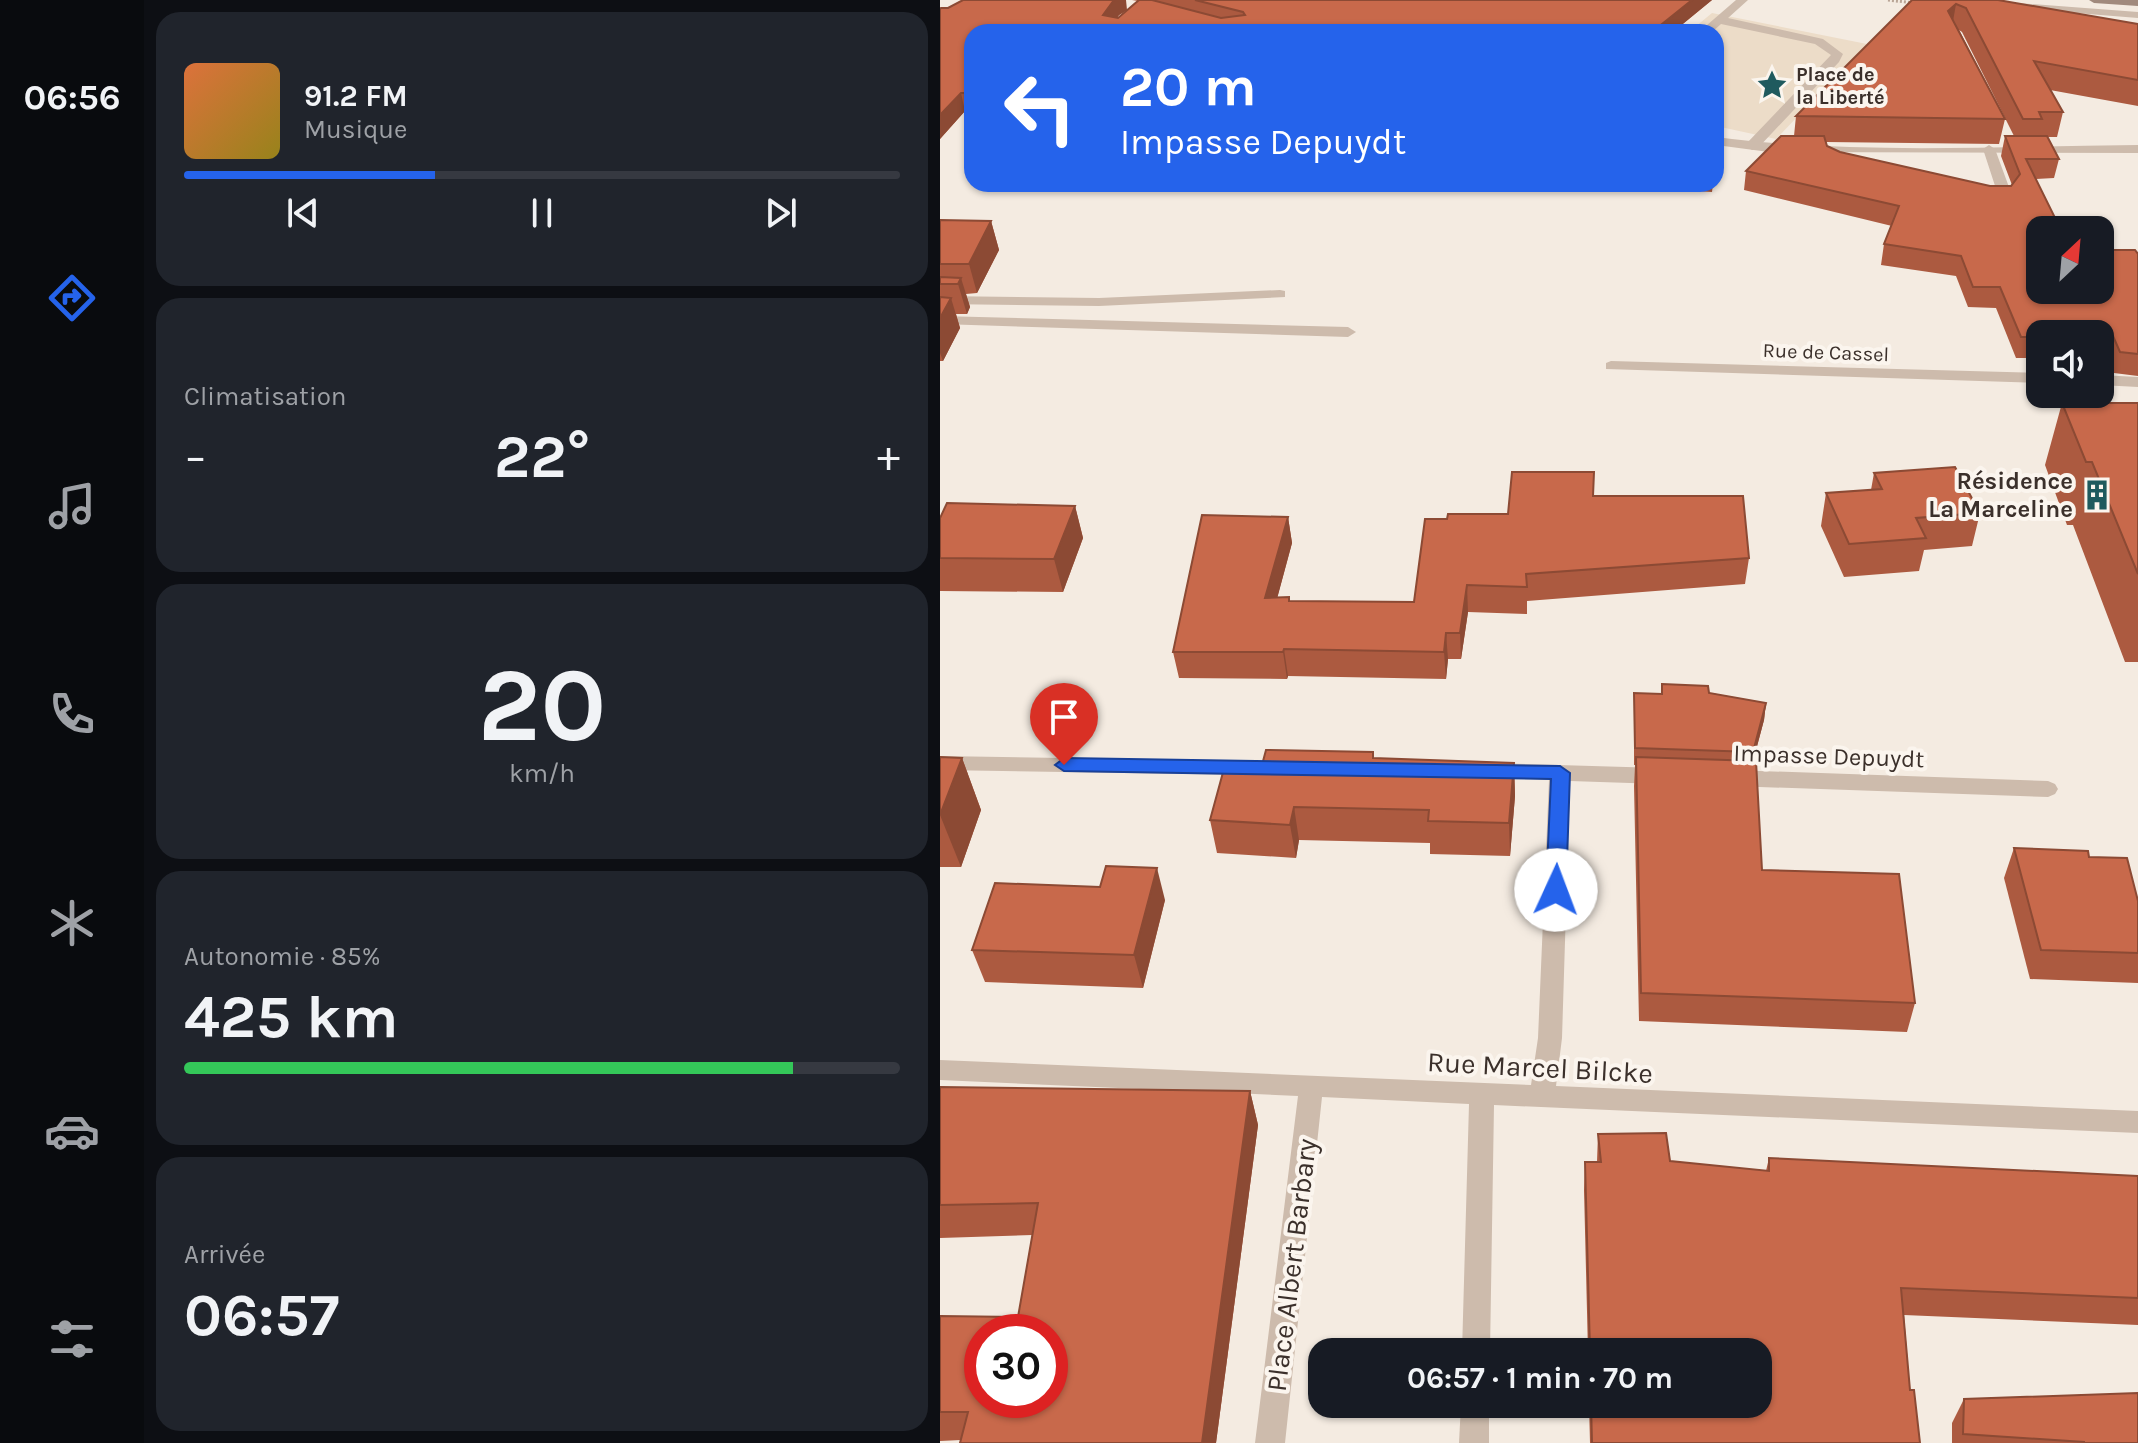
<!DOCTYPE html>
<html lang="fr">
<meta charset="utf-8">
<style>
:root{--surface:#171b24;--page:#20242c;--text:#f1f3f6;--muted:#9ea1a6;--line:#363941;--accent:#2563eb}
body{margin:0;font-family:Karla,sans-serif;background:var(--page);color:var(--text);height:100vh;display:flex;flex-direction:column;font-size:30px;white-space:nowrap}
*{box-sizing:border-box;margin:0}
p{font-size:26px;color:var(--muted)}
.icon{flex:none;width:44px;height:44px;fill:none;stroke:currentColor;stroke-width:2;stroke-linecap:round;stroke-linejoin:round}
.map{position:relative;flex:1;overflow:hidden}
.side{display:flex;flex-direction:column;gap:12px;padding:12px;background:#0d0f14;width:796px}
.side>*{flex:none}
.banner{position:absolute;left:24px;top:24px;width:760px;height:168px;border-radius:24px;box-shadow:0 2px 6px #0004;background:#2563eb;color:#fff;overflow:hidden}
.needle{width:52px;rotate:26deg}
.controls{position:absolute;left:1086px;top:216px;display:grid;gap:16px}
.controls a{display:grid;place-items:center;width:88px;height:88px;border-radius:16px;background:var(--surface);box-shadow:0 2px 6px #0004;font-size:40px}
.speed{position:absolute;left:24px;top:1314px;display:flex;gap:16px;font-size:40px;font-weight:700;text-align:center}
.speed>*{display:grid;place-content:center;width:104px;height:104px;border-radius:50%;background:var(--surface);box-shadow:0 2px 6px #0004;line-height:1}
.speed .limit{border:12px solid #d22;background:#fff;color:#111}
.pin{position:absolute;display:grid;place-items:center;width:68px;height:68px;color:#fff;margin:-82px -34px;border-radius:50% 50% 50% 0;rotate:-45deg;box-shadow:0 0 8px #0007}
.pin .icon{rotate:45deg}
.me{position:absolute;width:88px;margin:-44px;rotate:2deg;stroke-linejoin:round;filter:drop-shadow(0 0 6px #0008)}
.turn{display:flex;align-items:center;gap:28px;height:168px;padding:0 24px;font-size:36px}
.turn .icon{width:104px;height:104px;stroke-width:2.5}
.turn b{display:block;font-size:56px;line-height:68px}
.big{font-size:60px;font-weight:700;line-height:1.1}
.side .card{flex:1;display:flex;flex-direction:column;justify-content:center;gap:12px;min-width:0;padding:0 28px;border-radius:24px;background:var(--page)}
.side .dial{align-items:center;gap:0}
.dial b{font-size:104px;line-height:1}
.song{display:flex;align-items:center;gap:24px}
.cover{width:96px;height:96px;border-radius:12px;background:linear-gradient(135deg,hsl(20 70% 55%),hsl(50 70% 35%))}
.played{height:8px;border-radius:4px;background:linear-gradient(90deg,var(--accent) 35%,var(--line) 35%)}
.keys{display:flex;justify-content:space-around;direction:ltr}
.heat{display:flex;justify-content:space-between;align-items:center;font-size:44px;direction:ltr}
.charge{height:12px;border-radius:6px;background:linear-gradient(90deg,#34c759 85%,var(--line) 0)}
.trip{position:absolute;left:368px;top:1338px;width:464px;height:80px;border-radius:24px;background:var(--surface);box-shadow:0 2px 6px #0004;font-weight:700;line-height:80px;text-align:center}
main{display:flex;flex:1;min-height:0}
.dock{display:flex;flex-direction:column;width:144px;justify-content:space-around;align-items:center;background:#090b0e;color:var(--muted)}
.dock .icon{width:56px;height:56px}
.dock .on{color:var(--accent)}
.dock b{font-size:36px;color:var(--text)}
.map>svg:first-child{display:block}
</style>
<main>
<nav class="dock">
<b>06:56</b>
<svg class="icon on" aria-label="directions" viewBox="0 0 24 24"><path d="M12 3l9 9-9 9-9-9zM9 14v-3h6M13 9l2 2-2 2"/></svg>
<svg class="icon" aria-label="music" viewBox="0 0 24 24"><path d="M9 18V5l10-2v13"/><circle cx="6" cy="18" r="3"/><circle cx="16" cy="16" r="3"/></svg>
<svg class="icon" aria-label="phone" viewBox="0 0 24 24"><path d="M5 4h4l2 5-3 2q2 4 5 5l2-3 5 2v4C11 20 4 13 5 4z"/></svg>
<svg class="icon" aria-label="climate" viewBox="0 0 24 24"><path d="M12 3v18M4 7l16 10M4 17L20 7"/></svg>
<svg class="icon" aria-label="car" viewBox="0 0 24 24"><path d="M5 17H2v-5l4-1 3-4h7l3 4 3 1v5h-3M9 17h6M6 11h13"/><circle cx="7" cy="17" r="2"/><circle cx="17" cy="17" r="2"/></svg>
<svg class="icon" aria-label="filters" viewBox="0 0 24 24"><path d="M4 7h16M4 17h16"/><circle cx="9" cy="7" r="2"/><circle cx="15" cy="17" r="2"/></svg>
</nav>
<section class="side">
<div class="card">
<div class="song"><i class="cover"></i><div><b>91.2 FM</b><p>Musique</p></div></div>
<div class="played"></div>
<div class="keys"><svg class="icon" aria-label="previous" viewBox="0 0 24 24"><path d="M18 5L8 12l10 7zM5 5v14"/></svg><svg class="icon" aria-label="pause" viewBox="0 0 24 24"><path d="M8 5v14M16 5v14"/></svg><svg class="icon" aria-label="next" viewBox="0 0 24 24"><path d="M6 5l10 7-10 7zM19 5v14"/></svg></div>
</div>
<div class="card"><p>Climatisation</p>
<div class="heat"><a>−</a><b class="big">22°</b><a>+</a></div>
</div>
<div class="card dial"><b>20</b><p>km/h</p></div>
<div class="card"><p>Autonomie · 85%</p><b class="big">425 km</b><div class="charge"></div></div>
<div class="card"><p>Arrivée</p><b class="big">06:57</b></div>
</section>
<div class="map">
<svg width="1198" height="1443" viewBox="0 0 1198 1443">
<rect width="100%" height="100%" fill="#f4ebe1"/>
<!-- plaza -->
<path fill="#ecdcc8" d="M772 13 927 44 836 139 776 126V32H749Z"/>
<g fill="none" stroke-linecap="round" stroke-linejoin="round">
<!-- path -->
<path stroke="#b9a596" stroke-width="3" stroke-dasharray="2 2" stroke-linecap="butt" d="M948 0 974 3"/>
<!-- lane -->
<g fill="#cdbbac" fill-rule="evenodd">
<path d="M796 0H808L788 18 883 39 903 54 899 62 817 149 812 150 806 146 807 143 891 55 875 44 781 24 772 32H759Z"/>
<path d="M1078 3 1198 12V18L1074 8V4Z"/>
<path d="M1049 145 1055 149 1073 198 1071 201 1055 204 1048 200 1058 195 1043 149Z"/>
<path d="M340 290 345 291V297L159 306 0 304V296L159 298Z"/>
</g>
<!-- street -->
<g fill="#cdbbac" fill-rule="evenodd">
<path d="M776 137C915 155 1058 146 1198 145V153L829 152 776 145Z"/>
<path d="M0 316 408 327 416 332 408 337 0 324Z"/>
<path d="M671 361 1100 373V383L666 369V363Z"/>
<path d="M1160 375 1198 377V387L1160 385Z"/>
<path d="M0 756 312 761 319 763 322 768 319 773 312 775 0 770Z"/>
<path d="M548 763 720 768 727 771 730 776 727 781 720 784 630 781 622 1038 616 1086 1198 1111V1133L554 1105 550 1352H522L529 1104 382 1097 345 1443H315L358 1096 0 1080V1060L591 1085 598 1038 609 780 541 776 538 771 541 766Z"/>
<path d="M792 770 1108 781 1115 784 1118 789 1115 794 1108 797 792 786 785 783 782 778 785 773Z"/>
<path d="M521 1404H549V1443H519Z"/>
</g>
<!-- secondary -->
<path fill="#a18a7d" fill-rule="evenodd" d="M1149 0H1198V6L1154 3Z"/>
</g>
<!-- wall -->
<g fill="#ac5a40" fill-rule="evenodd">
<path d="M192 0H772L733 32H32V111H25L0 139V9L187 10 179 15 177 18H178L198 1Z"/>
<path d="M972 0 1198 24V106L1110 90 1123 112 1117 137H1107L1119 159 1114 178 1096 179 1100 290 1198 254V376L1174 373 1167 357H1160V334H1100V358H1076L1056 308 1028 307 1016 276 941 265 944 244 952 226 804 190 806 171 854 136 856 116ZM1019 30 1022 32 1074 136H1065L1061 156 1072 185 1071 186H1050L900 152 887 146 886 142 1059 144 1065 119Z"/>
<path d="M632 184H773L772 192Z"/>
<path d="M0 220 51 221 59 250 37 293 26 294 30 307 27 314H16L20 328 3 361H0Z"/>
<path d="M1122 403H1198V662H1185L1133 525H1127L1105 465Z"/>
<path d="M934 473 1040 513 1032 546 984 550 979 571 904 577 881 526 886 493 931 490Z"/>
<path d="M654 496 809 558 805 584 587 601V614L528 612 521 659H508L506 679 348 676 347 679 239 678 233 652 348 517 352 543 337 598 349 597 350 601 474 602 507 519 568 514Z"/>
<path d="M135 506 143 538 123 592 0 591V518Z"/>
<path d="M722 684 826 703 824 720 813 761 822 870 975 1003 967 1032 699 1021 694 786 695 765H694V693L721 694Z"/>
<path d="M0 757 22 758 41 810 21 867H0Z"/>
<path d="M434 758 574 763 575 796 570 856 490 854V843L359 840 356 858 277 853 270 820 322 765Z"/>
<path d="M1074 848 1149 857 1198 901V983L1090 979 1064 878Z"/>
<path d="M225 900 203 988 45 982 32 950Z"/>
<path d="M0 1087 310 1091 318 1125 276 1443H20L21 1440 0 1441V1316L78 1317 92 1235 0 1238Z"/>
<path d="M658 1134 730 1161 826 1171 829 1158 1198 1176V1325L964 1315 970 1390 980 1443H650L649 1404H818V1352H648L644 1190 645 1162H657Z"/>
<path d="M1024 1399 1198 1443H1012V1423Z"/>
</g>
<!-- shaded-wall -->
<g fill="#8c4a34">
<path d="M174 0H186L187 10 179 15 166 32 163 15Z"/>
<path d="M752 0H772L733 32H712Z"/>
<path d="M1016 4 1012 27 1008 11Z"/>
<path d="M21 93 25 111 0 139V115Z"/>
<path d="M51 221 59 250 37 293 29 264Z"/>
<path d="M21 278 30 307 27 314 18 284Z"/>
<path d="M11 298 20 328 3 361 0 353V318Z"/>
<path d="M135 506 143 538 123 592 114 559Z"/>
<path d="M348 517 352 543 330 625 325 598Z"/>
<path d="M527 585 528 612 521 659 520 633Z"/>
<path d="M506 633 508 659 506 679 504 652Z"/>
<path d="M344 649 348 676 347 679 343 652Z"/>
<path d="M826 703 824 720 811 769 813 752Z"/>
<path d="M22 758 41 810 21 867 0 815Z"/>
<path d="M574 763 575 796 570 856 569 823Z"/>
<path d="M354 807 359 840 356 858 350 825Z"/>
<path d="M217 868 225 900 203 988 194 955Z"/>
<path d="M310 1091 318 1125 276 1443H262Z"/>
</g>
<!-- building -->
<g fill="#c8694b" stroke="#8c4a34" stroke-width="2" fill-rule="evenodd">
<path d="M23 0H174L163 15 178 18 199 0H212L281 18 305 15 303 12 255 0H752L712 32H32V93H21L0 115V9L1 8H8Z"/>
<path d="M972 0H1058L1198 24V80L1094 61 1123 112H1099L1102 119H1083L1026 8 1016 4 1008 11 1065 119 856 116Z"/>
<path d="M841 136H884L887 146 900 152 1050 186H1071L1080 174 1065 136H1107L1119 159H1086L1121 230H1100V290H1160V250H1195L1198 254V354L1180 352 1173 336H1160V334H1100V337H1081L1060 287H1033L1021 256 944 244 959 206 806 171Z"/>
<path d="M0 220 51 221 29 264H0Z"/>
<path d="M0 277 21 278 18 284H0Z"/>
<path d="M0 297 11 298 0 318Z"/>
<path d="M1122 403H1198V574L1152 462H1146Z"/>
<path d="M1015 467 1040 513 976 518 986 538 909 544 886 493 942 489 934 473Z"/>
<path d="M572 472H654L653 496H803L809 558 586 574 587 587 527 585 520 633H506L504 652 344 649 343 652H233L262 515 348 517 325 598 349 597V601L474 602 485 519H507L508 514H568Z"/>
<path d="M7 503 135 506 114 559 0 558V518Z"/>
<path d="M722 684 768 686 769 693 826 703 813 752 695 748 694 693 722 694Z"/>
<path d="M326 750 433 752V758L574 763 569 823 488 821 489 810 354 807 350 825 270 820 285 765H322Z"/>
<path d="M0 757 22 758 0 815Z"/>
<path d="M696 757 816 761 822 870 959 874 975 1003 701 993Z"/>
<path d="M1074 848 1148 851 1149 857 1187 858 1198 901V953L1101 950Z"/>
<path d="M166 866 217 868 194 955 32 950 55 883 160 887Z"/>
<path d="M0 1087 310 1091 262 1443H20L28 1412H0V1316L78 1317 98 1203 0 1205ZM42 1332H110V1400H42Z"/>
<path d="M726 1133 730 1161 829 1171V1158L1198 1176V1298L961 1288 970 1390H974L980 1443H652L651 1404H818V1352H650L645 1162H661L658 1134Z"/>
<path d="M1198 1393V1443H1144V1442L1023 1434 1024 1399Z"/>
</g>
<!-- route -->
<path fill="#2563eb" stroke="#184099" stroke-width="2" d="M124 758 620 766 630 773 626 890 623 896H609L606 890 611 779 124 771 115 765Z"/>
<!-- icons -->
<defs>
<g id="sight-bare" transform="scale(2.4)"><path d="M0-6L1.8-2.2L6-1.7L2.9 1.2L3.7 5.4L0 3.3L-3.7 5.4L-2.9 1.2L-6-1.7L-1.8-2.2Z" fill="#1f5a5e" stroke="#fbf5ee" stroke-width="2.5" paint-order="stroke"/></g>
<g id="building-bare" transform="scale(2.4)"><path d="M-4-6H4V6H1V3H-1V6H-4ZM-2.5-4.3h1.7v1.8h-1.7ZM.8-4.3h1.7v1.8H.8ZM-2.5-1h1.7V.8h-1.7ZM.8-1h1.7V.8H.8Z" fill="#1f5a5e" stroke="#fbf5ee" stroke-width="2.5" paint-order="stroke"/></g>
</defs>
<g fill-rule="evenodd">
<use href="#sight-bare" x="832" y="85"/>
<use href="#building-bare" x="1157" y="495"/>
</g>
<g text-anchor="middle" stroke-width="8" stroke-linejoin="round" paint-order="stroke">
<!-- far-poi labels -->
<g font-size="20" font-weight="bold" fill="#3b302b" stroke="#fbf5ee" text-anchor="start">
<text x="856" y="81">Place de<tspan x="856" dy="23">la Liberté</tspan></text>
</g>
<!-- far-street labels -->
<g font-size="20" fill="#3b302b" stroke="#fbf5ee">
<text transform="translate(886 352) rotate(2)" y="7">Rue de Cassel</text>
</g>
<!-- poi labels -->
<g font-size="24" font-weight="bold" fill="#3b302b" stroke="#fbf5ee" text-anchor="end">
<text x="1133" y="489">Résidence<tspan x="1133" dy="28">La Marceline</tspan></text>
</g>
<!-- street labels -->
<g font-size="24" fill="#3b302b" stroke="#fbf5ee">
<text transform="translate(889 756) rotate(2)" y="8">Impasse Depuydt</text>
</g>
<!-- near-street labels -->
<g font-size="28" fill="#3b302b" stroke="#fbf5ee">
<text transform="translate(600 1067) rotate(3)" y="10">Rue Marcel Bilcke</text>
<text transform="translate(351 1265) rotate(-83)" y="10">Place Albert Barbary</text>
</g>
</g>
</svg>
<div class="controls">
<a><svg class="needle" viewBox="-14 -14 28 28"><path d="M0-13l5 13h-10z" fill="#e53935"/><path d="M0 13l5-13h-10z" fill="#9ea1a6"/></svg></a>
<a><svg class="icon" aria-label="sound" viewBox="0 0 24 24"><path d="M4 9h4l5-4v14l-5-4H4zM17 9q2 3 0 6"/></svg></a>
</div>
<div class="speed"><div class="limit">30</div></div>
<div class="pin" style="left:124px;top:765px;background:#d93025"><svg class="icon" aria-label="arrive" viewBox="0 0 24 24"><path d="M6 21V4h12l-3 4 3 4H6"/></svg></div>
<svg class="me" style="left:616px;top:890px" viewBox="-20 -20 40 40"><circle r="19" fill="#fff"/><path d="M0-13L10 11 0 6-10 11z" fill="#2563eb"/></svg>
<div class="trip">06:57 · 1 min · 70 m</div>
<div class="banner">
<div class="turn"><svg class="icon" aria-label="left" viewBox="0 0 24 24"><path d="M17 20v-9H6M10 6l-5 5 5 5"/></svg><div><b>20 m</b>Impasse Depuydt</div></div>
</div>
</div>
</main>
